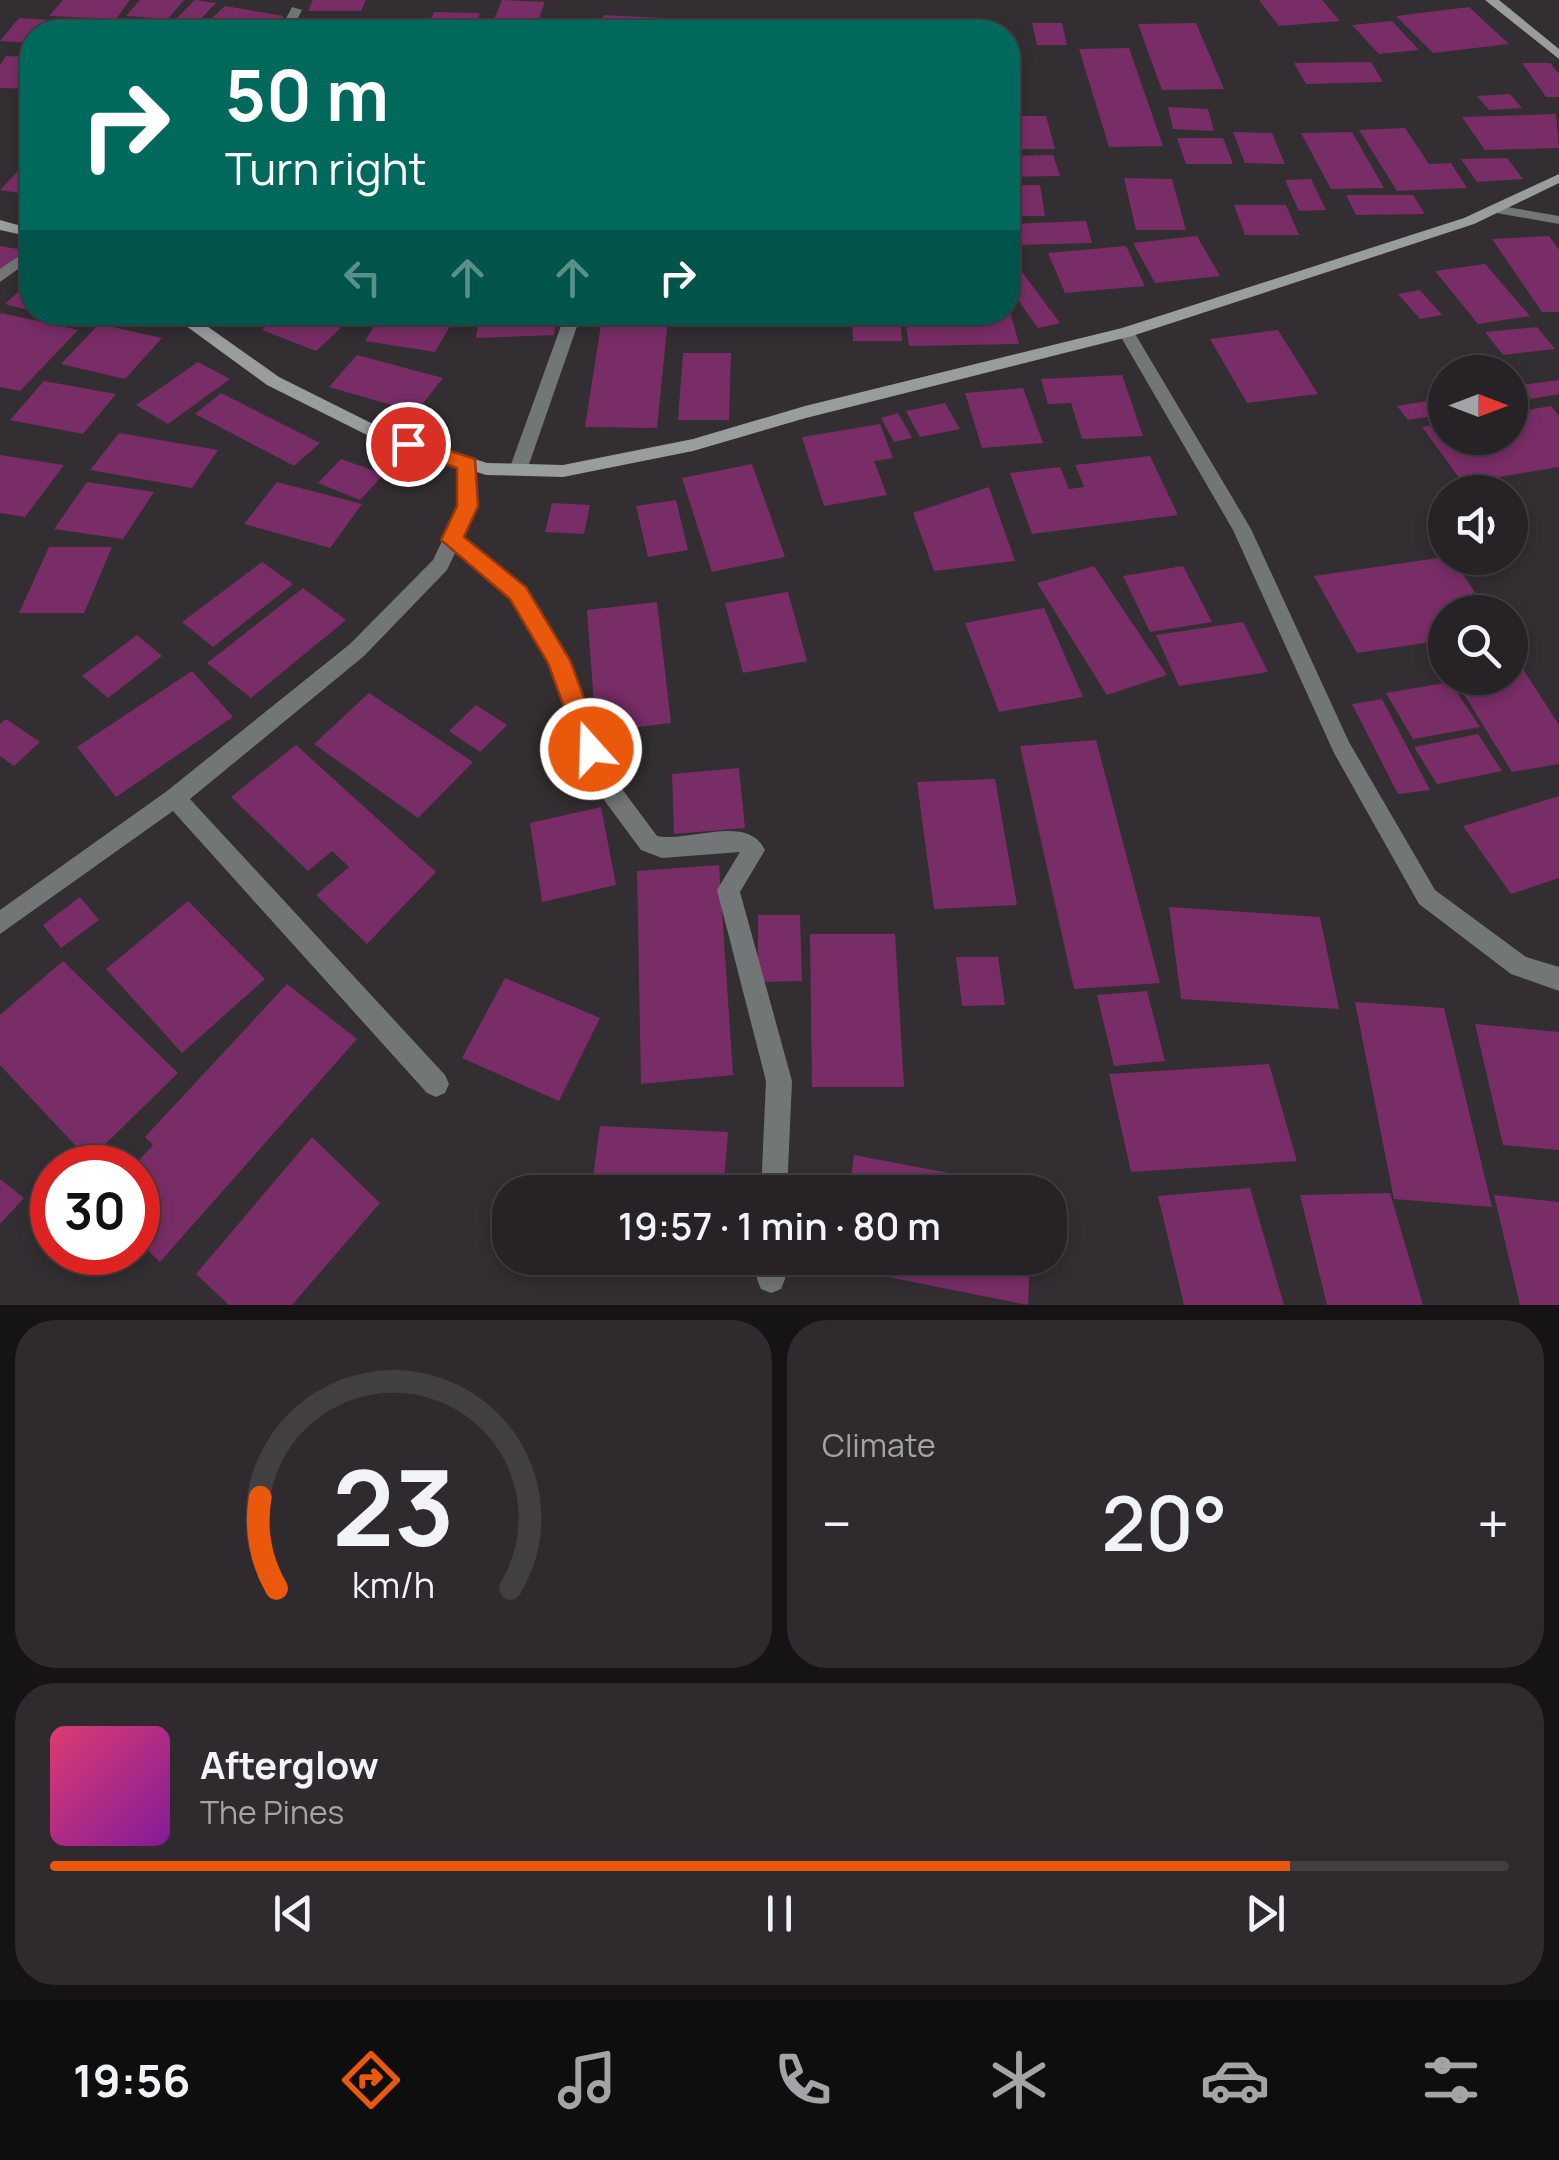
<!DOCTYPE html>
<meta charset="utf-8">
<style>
:root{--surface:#262225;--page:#2e2a2d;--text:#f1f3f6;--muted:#a4a4a7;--line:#423f42;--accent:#ea580c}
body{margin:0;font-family:Manrope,sans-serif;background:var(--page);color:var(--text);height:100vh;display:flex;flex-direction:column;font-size:38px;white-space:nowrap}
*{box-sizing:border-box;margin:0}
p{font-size:32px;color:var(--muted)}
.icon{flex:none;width:55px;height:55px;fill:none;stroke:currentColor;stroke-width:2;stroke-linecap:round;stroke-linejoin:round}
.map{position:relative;height:1305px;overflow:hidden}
.details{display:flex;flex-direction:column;gap:15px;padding:15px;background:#151314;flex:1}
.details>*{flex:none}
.hud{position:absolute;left:20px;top:20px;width:1000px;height:305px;border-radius:40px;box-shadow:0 5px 15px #0003,0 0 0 2px var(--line);background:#00695c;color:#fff;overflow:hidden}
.needle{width:65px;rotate:90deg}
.fabs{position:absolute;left:1428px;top:355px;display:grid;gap:20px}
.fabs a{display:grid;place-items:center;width:100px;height:100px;border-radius:50%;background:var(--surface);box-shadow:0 5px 15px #0003,0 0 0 2px var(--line);font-size:50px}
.speed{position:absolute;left:30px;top:1145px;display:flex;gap:20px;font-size:50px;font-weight:700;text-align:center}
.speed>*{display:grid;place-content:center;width:130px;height:130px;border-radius:50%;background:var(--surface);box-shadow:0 5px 15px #0003,0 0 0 2px var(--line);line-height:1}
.speed .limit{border:15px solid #d22;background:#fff;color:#111}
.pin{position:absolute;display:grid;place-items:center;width:85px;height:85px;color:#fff;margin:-42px;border:5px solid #fff;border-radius:50%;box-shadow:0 2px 10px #0007}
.me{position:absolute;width:110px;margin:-55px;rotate:340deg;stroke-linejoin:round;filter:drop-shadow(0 0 8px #0008)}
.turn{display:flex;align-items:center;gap:35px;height:210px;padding:0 40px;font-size:45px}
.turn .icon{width:130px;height:130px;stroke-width:2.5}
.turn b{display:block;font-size:70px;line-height:85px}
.lanes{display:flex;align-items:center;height:95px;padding:0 40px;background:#0003;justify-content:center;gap:50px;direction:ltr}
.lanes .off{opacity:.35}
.big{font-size:75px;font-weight:600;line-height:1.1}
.details .tile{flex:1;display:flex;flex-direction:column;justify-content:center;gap:15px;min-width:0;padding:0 35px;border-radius:40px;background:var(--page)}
.details .dial{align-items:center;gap:0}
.dial svg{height:260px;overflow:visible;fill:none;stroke:var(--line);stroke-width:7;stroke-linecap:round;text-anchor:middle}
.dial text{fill:var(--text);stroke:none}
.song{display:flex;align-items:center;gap:30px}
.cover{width:120px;height:120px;border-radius:15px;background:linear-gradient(135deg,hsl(340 70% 55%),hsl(290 70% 35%))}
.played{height:10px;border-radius:5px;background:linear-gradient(90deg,var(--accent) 85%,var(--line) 85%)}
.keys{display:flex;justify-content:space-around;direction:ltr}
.heat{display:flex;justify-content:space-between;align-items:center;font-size:55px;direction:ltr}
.details .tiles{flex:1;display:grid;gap:15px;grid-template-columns:1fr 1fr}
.tile:last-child{grid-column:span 2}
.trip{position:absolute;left:492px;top:1175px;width:575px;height:100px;border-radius:40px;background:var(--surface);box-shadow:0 5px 15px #0003,0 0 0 2px var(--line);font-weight:600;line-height:100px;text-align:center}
.tab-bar{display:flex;height:160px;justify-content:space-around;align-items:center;background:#0f0e0f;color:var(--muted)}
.tab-bar .icon{width:70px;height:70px}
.tab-bar .current{color:var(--accent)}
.tab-bar b{font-size:45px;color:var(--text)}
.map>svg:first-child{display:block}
</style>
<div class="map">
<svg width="1559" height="1305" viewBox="0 0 1559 1305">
<rect width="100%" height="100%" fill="#322e31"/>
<!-- building -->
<g fill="#792d66">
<path d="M63 0H130L116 19 49 16Z"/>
<path d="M140 0H184L168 19 126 16Z"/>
<path d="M195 0 216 3 195 25 172 23Z"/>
<path d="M313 0H366L361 11H308Z"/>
<path d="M502 0 545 2 537 24 493 22Z"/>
<path d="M1259 0H1322L1340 21 1279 26Z"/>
<path d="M225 6 284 16 267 32 202 27Z"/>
<path d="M1469 7 1509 44 1433 53 1396 16Z"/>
<path d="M434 12 480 13 473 32H426Z"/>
<path d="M604 15 664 18 659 32H597Z"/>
<path d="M19 18 82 22 72 32H32V43L0 41Z"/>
<path d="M1392 21 1419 50 1379 54 1352 25Z"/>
<path d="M1032 23H1062L1067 45H1037Z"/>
<path d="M1196 23 1224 89 1162 90 1138 24Z"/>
<path d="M491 28 563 29 562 32H489Z"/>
<path d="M1129 48 1163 146 1109 147 1079 49Z"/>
<path d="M6 56 32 57V89L0 88V65Z"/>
<path d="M1371 62 1383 82 1306 84 1294 63Z"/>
<path d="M1522 63H1550L1559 74V97H1546Z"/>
<path d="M1510 94 1522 108 1489 110 1477 96Z"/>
<path d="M1168 107 1208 109 1214 131 1173 129Z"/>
<path d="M1556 114 1559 148 1485 150 1462 117Z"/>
<path d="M1008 116H1046L1055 149H1008Z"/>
<path d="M1405 128 1429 164 1451 163 1467 188 1397 191 1359 130Z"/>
<path d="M1233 132 1272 133 1285 164 1245 163Z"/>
<path d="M1352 132 1384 188 1331 189 1301 133Z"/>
<path d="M1177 138H1223L1233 164H1186Z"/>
<path d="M1053 155 1060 176 1008 177V156Z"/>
<path d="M1507 158 1523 179 1477 182 1461 159Z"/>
<path d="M21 168 32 170V195L0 190Z"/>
<path d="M1124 178 1172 179 1186 230H1136Z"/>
<path d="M1311 179 1326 210 1299 211 1285 180Z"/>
<path d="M1008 185H1040L1045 216H1008Z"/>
<path d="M1346 195H1413L1425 214 1356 215Z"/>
<path d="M1234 205H1286L1299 235H1245Z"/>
<path d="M1086 221 1092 243 1014 245 1008 224Z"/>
<path d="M1197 236 1220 276 1155 283 1133 243Z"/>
<path d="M1549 236 1559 250V312H1542L1492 239Z"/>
<path d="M0 246 24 250 0 274Z"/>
<path d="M1126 246 1145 286 1065 293 1048 253Z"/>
<path d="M1485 264 1530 316 1478 324 1435 271Z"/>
<path d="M1019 268 1060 323 1038 328 1008 286V271Z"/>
<path d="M30 281 32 311 5 304Z"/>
<path d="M1420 290 1442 315 1420 319 1398 294Z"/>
<path d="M1008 304 1019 344 909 346 904 313 1008 312Z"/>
<path d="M282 312H358L316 351 262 330Z"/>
<path d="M383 312H458L435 352 365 341Z"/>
<path d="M480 312H556L554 335 476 338Z"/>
<path d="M852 312H900L902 341H853Z"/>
<path d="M0 315 1 313 78 330 20 391 0 387Z"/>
<path d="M602 318 668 319 657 428 585 427Z"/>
<path d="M99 324 162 338 125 379 61 364Z"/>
<path d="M1537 327 1555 349 1503 355 1485 332Z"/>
<path d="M1278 330 1318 394 1247 403 1210 339Z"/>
<path d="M683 353H731L729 420H678Z"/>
<path d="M357 355 443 378 416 412 329 387Z"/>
<path d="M198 362 230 379 168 424 136 405Z"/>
<path d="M1122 375 1143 436 1082 439 1071 403 1048 404 1041 379Z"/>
<path d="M1559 380V394L1531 399 1521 385Z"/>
<path d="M44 381 116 394 83 434 10 420Z"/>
<path d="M1023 388 1043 443 982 448 965 393Z"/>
<path d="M221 393 320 443 294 466 195 414Z"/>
<path d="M1445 398V414L1408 420 1397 406Z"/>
<path d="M945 403 960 429 920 437 906 411Z"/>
<path d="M1551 406 1559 416V467L1463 483 1422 427 1445 423V438H1510V413Z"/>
<path d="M898 413 912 438 894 442 881 418Z"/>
<path d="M880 424 893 458 874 461 887 495 824 506 802 437Z"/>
<path d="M119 433 218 450 192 488 90 470Z"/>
<path d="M0 455 64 465 25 517 0 513Z"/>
<path d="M1150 456 1178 515 1032 534 1010 473 1060 467 1069 489 1084 487 1075 465Z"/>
<path d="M341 459 384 474 360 500 318 483Z"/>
<path d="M752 464 785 557 712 572 682 478Z"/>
<path d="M87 482 154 492 123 539 54 529Z"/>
<path d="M277 482 362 504 330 548 244 524Z"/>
<path d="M989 487 1015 561 934 571 913 513Z"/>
<path d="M676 500 688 550 648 557 636 506Z"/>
<path d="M552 503 590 505 584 534 545 532Z"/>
<path d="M49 547H112L84 613H19Z"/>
<path d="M1445 557 1452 558 1488 612H1445V640L1357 653 1314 576Z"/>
<path d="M262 562 293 584 213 647 182 622Z"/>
<path d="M1094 566 1167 675 1107 695 1037 583Z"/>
<path d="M1183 566 1212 622 1150 632 1123 576Z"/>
<path d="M303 588 346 620 251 698 207 663Z"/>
<path d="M788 592 807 661 743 673 725 603Z"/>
<path d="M657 602 671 723 596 732 587 610Z"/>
<path d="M1044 608 1083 697 999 712 965 623Z"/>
<path d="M1243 622 1268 672 1179 686 1156 635Z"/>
<path d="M137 635 162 656 108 698 82 676Z"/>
<path d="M1519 663 1559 725V764L1512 772 1454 678H1510V664Z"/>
<path d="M192 671 233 717 116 797 77 747Z"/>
<path d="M1450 682 1480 727 1413 739 1386 693Z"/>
<path d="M369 693 473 762 418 818 314 744Z"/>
<path d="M1382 699 1430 790 1398 794 1352 704Z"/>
<path d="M476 705 507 725 480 752 449 731Z"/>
<path d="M6 719 40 742 14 766 0 756V724Z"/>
<path d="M1478 734 1502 771 1437 784 1414 747Z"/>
<path d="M1096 740 1160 983 1074 989 1020 746Z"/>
<path d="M296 745 436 872 367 944 316 895 349 867 332 851 308 871 231 797Z"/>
<path d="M739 768 745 828 674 834 672 774Z"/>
<path d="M995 779 1017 905 934 909 917 782Z"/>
<path d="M1559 796V878L1511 894 1463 826Z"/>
<path d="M601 807 616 885 542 902 530 823Z"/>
<path d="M719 865 733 1075 641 1084 637 871Z"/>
<path d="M80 897 99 920 61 948 43 925Z"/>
<path d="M188 901 265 979 182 1053 106 969Z"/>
<path d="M1169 907 1320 917 1339 1009 1181 999Z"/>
<path d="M758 915H800L802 981 758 982Z"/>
<path d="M810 934H895L904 1087H812Z"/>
<path d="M956 957H998L1005 1005 962 1006Z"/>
<path d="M63 961 178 1073 89 1160 0 1065V1015Z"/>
<path d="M505 978 600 1018 559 1101 462 1058Z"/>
<path d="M287 984 357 1039 160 1262 138 1241V1168H132L153 1145 145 1137Z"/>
<path d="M1147 991 1165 1061 1114 1066 1097 995Z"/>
<path d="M1355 1002 1444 1008 1492 1207 1394 1199Z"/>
<path d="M1475 1024 1559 1032V1150L1503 1145Z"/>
<path d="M1269 1064 1297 1161 1131 1172 1109 1074Z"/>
<path d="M600 1126 728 1132 723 1192H591Z"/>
<path d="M312 1137 380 1203 292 1305H229L196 1274Z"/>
<path d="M854 1155 1034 1189V1192H849Z"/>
<path d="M0 1179 24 1198 0 1224Z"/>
<path d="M1250 1188 1284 1305H1184L1158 1196Z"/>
<path d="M1390 1193 1423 1305H1327L1300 1195Z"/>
<path d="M1494 1195 1559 1202V1305H1520Z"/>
<path d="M840 1258H1030L1028 1305 838 1267Z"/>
</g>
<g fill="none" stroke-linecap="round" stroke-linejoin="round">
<!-- street -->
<g fill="#737676" fill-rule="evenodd">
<path d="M292 7 302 10 291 32H279Z"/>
<path d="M671 19 681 22 678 32H666Z"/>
<path d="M1496 205 1559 216V224L1491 212V206Z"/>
<path d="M32 217V227L25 232H15V226Z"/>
<path d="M32 247V259L0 282V269Z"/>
<path d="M566 312H582L527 470 524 475H512L509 470Z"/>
<path d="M1126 327 1134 332 1251 529 1349 742 1435 890 1526 957 1559 967V991L1511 974 1419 904 1334 753 1233 530 1118 332Z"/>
<path d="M468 458 477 464V506L462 538 525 588 569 660 610 773 657 836C689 843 747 813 765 850L740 892 792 1081 787 1192H761L766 1081 717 890 740 852 662 858 641 850 593 785 550 662 511 598 455 553 447 570 364 656 190 799 445 1075 449 1084 445 1093 436 1097 427 1093 173 811 0 934V910L167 791 350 644 433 560 459 506V464Z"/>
<path d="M758 1258H785V1279L781 1289 771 1293 761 1289 757 1279Z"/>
</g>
<!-- secondary -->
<g fill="#999d9d" fill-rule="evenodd">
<path d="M1485 0H1499L1559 49V59Z"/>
<path d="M1559 174V183L1474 224 1132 336 806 418 693 451 563 477 486 475 373 438 267 385 167 312H187L279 377 385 430 487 463 563 465 693 439 805 406 1122 328 1464 218Z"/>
<path d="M0 220 32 229V237L0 230Z"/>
</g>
</g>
<!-- route -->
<path fill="#ea580c" stroke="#983908" stroke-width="2.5" d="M408 437 475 459 478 506 464 537 526 587 570 660 603 749 599 756H582L548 663 510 599 441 540 457 506V468L401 449V439Z"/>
</svg>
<div class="fabs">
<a><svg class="needle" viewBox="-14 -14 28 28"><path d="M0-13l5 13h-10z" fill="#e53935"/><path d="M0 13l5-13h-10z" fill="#a4a4a7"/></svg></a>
<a><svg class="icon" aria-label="sound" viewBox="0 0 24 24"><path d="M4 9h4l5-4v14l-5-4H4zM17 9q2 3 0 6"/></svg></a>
<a><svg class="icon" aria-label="search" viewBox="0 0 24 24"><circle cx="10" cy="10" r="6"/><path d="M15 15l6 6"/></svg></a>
</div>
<div class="speed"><div class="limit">30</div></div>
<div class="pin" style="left:408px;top:444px;background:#d93025"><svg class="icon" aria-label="arrive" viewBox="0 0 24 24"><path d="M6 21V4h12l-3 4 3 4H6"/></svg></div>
<svg class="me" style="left:591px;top:749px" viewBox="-20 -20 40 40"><circle r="17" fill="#ea580c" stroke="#fff" stroke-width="3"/><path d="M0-11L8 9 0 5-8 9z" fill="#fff"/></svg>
<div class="trip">19:57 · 1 min · 80 m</div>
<div class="hud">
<div class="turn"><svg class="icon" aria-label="right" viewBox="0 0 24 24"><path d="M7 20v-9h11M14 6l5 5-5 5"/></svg><div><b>50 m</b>Turn right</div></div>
<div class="lanes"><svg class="icon off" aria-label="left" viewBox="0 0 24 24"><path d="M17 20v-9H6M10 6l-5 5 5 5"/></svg><svg class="icon off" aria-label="ahead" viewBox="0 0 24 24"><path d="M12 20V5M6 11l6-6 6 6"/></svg><svg class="icon off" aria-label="ahead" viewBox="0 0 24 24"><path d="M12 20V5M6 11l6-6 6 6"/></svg><svg class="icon" aria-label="right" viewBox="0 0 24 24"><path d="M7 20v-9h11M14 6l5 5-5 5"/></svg></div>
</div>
</div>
<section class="details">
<div class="tiles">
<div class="tile dial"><svg viewBox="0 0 100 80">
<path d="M14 69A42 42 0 1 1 86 69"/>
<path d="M14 69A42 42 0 0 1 9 41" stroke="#ea580c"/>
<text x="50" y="56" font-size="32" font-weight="700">23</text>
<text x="50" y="72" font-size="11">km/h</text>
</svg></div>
<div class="tile"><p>Climate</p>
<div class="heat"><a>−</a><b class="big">20°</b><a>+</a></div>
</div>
<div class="tile">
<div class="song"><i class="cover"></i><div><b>Afterglow</b><p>The Pines</p></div></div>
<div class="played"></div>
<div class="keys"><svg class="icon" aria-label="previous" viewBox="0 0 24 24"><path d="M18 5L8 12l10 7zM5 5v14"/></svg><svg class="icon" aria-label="pause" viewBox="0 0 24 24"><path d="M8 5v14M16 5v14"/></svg><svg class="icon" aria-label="next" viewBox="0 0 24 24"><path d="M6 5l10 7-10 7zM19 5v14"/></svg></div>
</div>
</div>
</section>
<nav class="tab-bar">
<b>19:56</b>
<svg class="icon current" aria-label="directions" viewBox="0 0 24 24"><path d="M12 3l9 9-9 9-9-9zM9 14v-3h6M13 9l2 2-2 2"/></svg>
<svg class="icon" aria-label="music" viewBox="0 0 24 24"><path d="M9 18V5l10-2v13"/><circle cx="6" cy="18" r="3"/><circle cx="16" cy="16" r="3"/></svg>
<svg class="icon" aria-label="phone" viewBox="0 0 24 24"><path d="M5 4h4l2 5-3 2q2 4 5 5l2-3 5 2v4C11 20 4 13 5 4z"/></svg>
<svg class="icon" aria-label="climate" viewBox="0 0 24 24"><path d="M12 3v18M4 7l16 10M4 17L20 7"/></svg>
<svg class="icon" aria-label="car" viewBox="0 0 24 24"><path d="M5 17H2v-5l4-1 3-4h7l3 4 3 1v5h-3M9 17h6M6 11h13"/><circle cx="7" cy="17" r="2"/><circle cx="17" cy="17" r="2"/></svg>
<svg class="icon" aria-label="filters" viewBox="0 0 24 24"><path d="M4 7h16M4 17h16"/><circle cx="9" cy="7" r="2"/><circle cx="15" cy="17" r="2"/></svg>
</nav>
